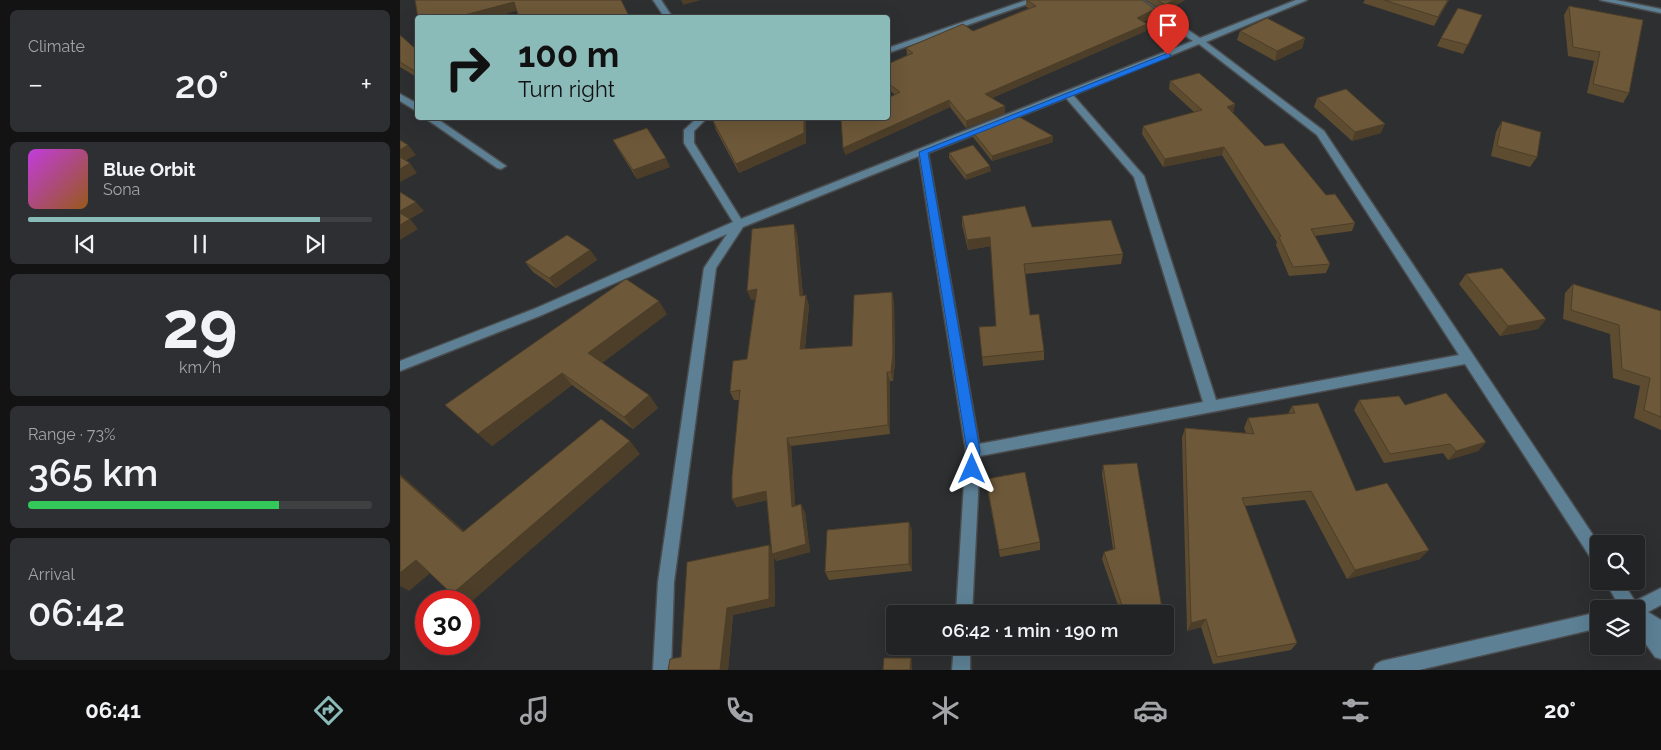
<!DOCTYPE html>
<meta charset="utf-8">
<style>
:root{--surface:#222325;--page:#2e2f32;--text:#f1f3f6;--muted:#a2a4a7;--line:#3f4042;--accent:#8bbbb9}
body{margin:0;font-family:Raleway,sans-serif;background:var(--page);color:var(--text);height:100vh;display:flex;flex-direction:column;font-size:19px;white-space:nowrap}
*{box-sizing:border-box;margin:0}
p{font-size:16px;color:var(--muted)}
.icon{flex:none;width:28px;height:28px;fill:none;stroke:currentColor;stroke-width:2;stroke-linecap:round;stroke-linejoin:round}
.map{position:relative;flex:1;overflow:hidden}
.details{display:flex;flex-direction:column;gap:10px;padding:10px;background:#131314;width:400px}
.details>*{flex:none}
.top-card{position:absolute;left:15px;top:15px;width:475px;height:105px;border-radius:5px;box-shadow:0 5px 20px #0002,0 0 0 1px var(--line);background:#8bbbb9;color:#111;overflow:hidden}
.tools{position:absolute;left:1190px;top:535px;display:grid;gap:10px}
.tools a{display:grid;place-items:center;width:55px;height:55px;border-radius:5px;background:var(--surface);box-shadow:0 5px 20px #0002,0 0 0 1px var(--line);font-size:25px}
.speed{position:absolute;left:15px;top:590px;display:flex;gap:10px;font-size:25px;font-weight:700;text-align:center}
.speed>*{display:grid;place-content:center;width:65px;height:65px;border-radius:50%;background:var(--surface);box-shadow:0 5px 20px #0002,0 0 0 1px var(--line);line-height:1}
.speed .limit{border:8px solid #d22;background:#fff;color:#111}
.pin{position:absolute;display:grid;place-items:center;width:42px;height:42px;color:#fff;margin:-51px -21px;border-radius:50% 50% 50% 0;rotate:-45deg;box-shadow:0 0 5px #0007}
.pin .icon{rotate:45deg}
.me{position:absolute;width:55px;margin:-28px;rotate:0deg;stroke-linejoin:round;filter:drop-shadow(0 0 4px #0008)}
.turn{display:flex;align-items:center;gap:18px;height:105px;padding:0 20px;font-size:22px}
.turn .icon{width:65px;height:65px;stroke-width:2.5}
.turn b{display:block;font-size:35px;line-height:42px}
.big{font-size:38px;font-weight:600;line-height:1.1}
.details .widget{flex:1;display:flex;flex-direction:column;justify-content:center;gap:8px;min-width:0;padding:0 18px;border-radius:8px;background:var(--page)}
.details .dial{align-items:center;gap:0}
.dial b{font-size:65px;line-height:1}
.song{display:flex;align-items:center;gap:15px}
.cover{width:60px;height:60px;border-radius:8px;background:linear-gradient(135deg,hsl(290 70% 55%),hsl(30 70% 35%))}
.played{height:5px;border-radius:2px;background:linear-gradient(90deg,var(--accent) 85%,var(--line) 85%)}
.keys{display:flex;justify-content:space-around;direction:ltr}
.heat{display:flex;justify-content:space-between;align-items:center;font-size:28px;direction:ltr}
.charge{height:8px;border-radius:4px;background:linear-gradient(90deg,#34c759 73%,var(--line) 0)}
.trip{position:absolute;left:486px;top:605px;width:288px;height:50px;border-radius:5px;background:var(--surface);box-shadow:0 5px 20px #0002,0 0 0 1px var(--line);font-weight:600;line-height:50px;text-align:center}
.dock{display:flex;height:80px;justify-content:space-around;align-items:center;background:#0e0e0f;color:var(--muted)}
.dock .icon{width:35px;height:35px}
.dock .selected{color:var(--accent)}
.dock b{font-size:22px;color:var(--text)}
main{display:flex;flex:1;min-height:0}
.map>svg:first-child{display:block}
</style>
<main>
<section class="details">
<div class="widget"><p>Climate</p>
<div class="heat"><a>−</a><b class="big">20°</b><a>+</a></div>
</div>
<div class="widget">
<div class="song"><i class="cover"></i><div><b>Blue Orbit</b><p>Sona</p></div></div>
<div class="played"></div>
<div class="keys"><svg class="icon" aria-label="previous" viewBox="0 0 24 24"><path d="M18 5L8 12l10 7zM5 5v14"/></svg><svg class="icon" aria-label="pause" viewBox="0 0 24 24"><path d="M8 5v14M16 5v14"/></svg><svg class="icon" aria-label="next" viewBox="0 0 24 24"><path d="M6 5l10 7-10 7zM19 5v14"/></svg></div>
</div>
<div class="widget dial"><b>29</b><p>km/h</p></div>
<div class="widget"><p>Range · 73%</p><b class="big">365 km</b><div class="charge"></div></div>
<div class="widget"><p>Arrival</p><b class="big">06:42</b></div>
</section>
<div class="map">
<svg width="1261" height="670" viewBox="0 0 1261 670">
<rect width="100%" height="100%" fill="#2e2f31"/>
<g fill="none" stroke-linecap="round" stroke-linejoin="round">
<!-- minor casing -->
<g stroke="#4b4c4e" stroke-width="3">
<g id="minor">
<path d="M253 0H261L273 18H265Z"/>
<path d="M627 0H639L488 53V48Z"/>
<path d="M734 0H743L800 38 896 0H907L806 42 924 131 1199 544V565L1194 563 1065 364 580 456 572 614H556L566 451 519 156 343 227 316 268 274 582 271 670H253L258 582 304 268 327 234 142 315 0 371V361L134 309 333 222 284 143V130L297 118H307L294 131V143L341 219 793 41ZM799 44 917 135 1059 355 816 400 744 176 673 95ZM666 98 734 177 803 402 579 444 528 153Z"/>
<path d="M1200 0H1216L1261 9V13Z"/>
<path d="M0 94 18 104V112L0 101Z"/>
<path d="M25 118H36L106 166 101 169 97 168Z"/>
<path d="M1205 581H1222L1235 601 1261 588V605L1248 612 1261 620V659L1255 657 1236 630V609H1221Z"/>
<path d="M1199 612V628L1019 670H973L976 664 982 661Z"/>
<path d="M554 646H570V670H552Z"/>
</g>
</g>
<!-- minor -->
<use href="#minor" fill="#5d8095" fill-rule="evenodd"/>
</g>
<!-- wall -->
<g fill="#5e4c31">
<path d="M626 0H742L755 9 754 16 743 22 746 31 592 98 605 106V113L566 128 550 107 445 155 495 95 488 89V64L507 55 506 48 573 31 629 8 626 7Z"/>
<path d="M746 0H785L764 12Z"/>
<path d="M965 0H1049L1034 26 963 3Z"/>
<path d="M1169 6 1229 93 1223 103 1187 93 1194 61 1168 56 1164 15Z"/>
<path d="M1082 15 1063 54 1037 46 1041 38Z"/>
<path d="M840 31 905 38 902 48 875 61 837 40Z"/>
<path d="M0 35 18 51V78L0 67Z"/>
<path d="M770 81 835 104 833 113 865 146 926 195 955 223 952 231 915 236 930 264 926 273 889 276 876 245 877 242 822 155 763 167 742 134 743 126 794 112 769 89Z"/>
<path d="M917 98 981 133 952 141 914 107Z"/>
<path d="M323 118H406V143L339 173 316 130 313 121Z"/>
<path d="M1102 121 1137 157 1130 167 1091 156 1096 132Z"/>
<path d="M573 132 653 136V142L592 161 573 137Z"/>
<path d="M213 140 270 167 237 179 218 149Z"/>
<path d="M549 153 591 171 566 180 549 158Z"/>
<path d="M562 216 632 227 723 254 721 264 625 274 630 315 644 351V360L583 366 579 327 596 326 591 246 568 250 562 225Z"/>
<path d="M397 233 403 296 409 305 405 349 452 346 494 301 495 362 493 381H490V434L391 446 395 506 405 512 410 552 376 561 374 557 375 606 333 615 328 670H268L281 657 369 545 371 549 367 500 337 507 332 499 339 400H334L330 392 347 359 355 299 351 300Z"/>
<path d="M190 250 197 260 156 288 133 272 125 262Z"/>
<path d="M1066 274 1146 319 1138 329 1100 336 1059 284Z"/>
<path d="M1173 284 1261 311V430L1234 418 1240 386 1213 378 1210 334 1163 319 1165 293Z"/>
<path d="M267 314 202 363 249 395 258 408 233 429 172 385 92 446 45 405Z"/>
<path d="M959 400 1005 405 1086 442 1078 451 1048 460 1043 453 984 463 954 410Z"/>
<path d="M892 406 956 491 1020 559 947 579 905 500 845 506 897 643 891 650 813 664 801 627 787 631 782 438 785 428 846 433 844 428 848 418 888 414Z"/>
<path d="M703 465 763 614H721L702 559 704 552 713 549 702 474Z"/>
<path d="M586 479 640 542V550L600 557 587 488Z"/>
<path d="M512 530V571L429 580 425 572Z"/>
</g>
<!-- shaded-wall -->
<g fill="#4c3e28">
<path d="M281 0H301L283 5Z"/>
<path d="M774 0H785L764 12 765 5Z"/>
<path d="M1048 0H1049L1034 26 1038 17Z"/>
<path d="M114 2 119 10 92 18H53Z"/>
<path d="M755 9 754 16 736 25 737 18Z"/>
<path d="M747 24 746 31 585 101V94Z"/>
<path d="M905 38 902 48 875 61 877 51Z"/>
<path d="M549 100 550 107 445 155 443 148Z"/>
<path d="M835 104 833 113 827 107Z"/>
<path d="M605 106V113L566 128V121Z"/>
<path d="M404 118H406V143L339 173 336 164Z"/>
<path d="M985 124 981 133 952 141 955 132Z"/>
<path d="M653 136V142L592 161V156Z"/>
<path d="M8 145 16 155 1 163 0 161V150Z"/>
<path d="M824 147 822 155 763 167 765 159Z"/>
<path d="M266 158 270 167 237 179 233 170Z"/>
<path d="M10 163 17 173 0 182V169Z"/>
<path d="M590 166 591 171 566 180V175Z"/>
<path d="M16 202 24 211 10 219 18 229 0 240V211Z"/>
<path d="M394 224 397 233 404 305 400 296Z"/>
<path d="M590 237 591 246 568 250 567 240Z"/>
<path d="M190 250 197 260 156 288 149 278Z"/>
<path d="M357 289 361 298 351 300 347 291Z"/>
<path d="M492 292 494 301 495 362 493 381 491 372Z"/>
<path d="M406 295 409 305 404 358 400 349Z"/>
<path d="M259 301 267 314 198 366 188 353Z"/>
<path d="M1146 319 1138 329 1100 336 1108 326Z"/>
<path d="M487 372 490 381V434L488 425Z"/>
<path d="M162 373 172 385 92 446 78 434Z"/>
<path d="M249 395 258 408 233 429 224 417Z"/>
<path d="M387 438 391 446 396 514 392 507Z"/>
<path d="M230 441 240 454 69 604V601H64L52 594Z"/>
<path d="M1086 442 1078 451 1048 460 1056 451Z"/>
<path d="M0 474 79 544 63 532 0 476Z"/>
<path d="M366 491 371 499 337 507 332 499Z"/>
<path d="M401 504 405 512 410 552 376 561 374 557 375 606 333 615 328 670H320L327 608 369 545 374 553Z"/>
<path d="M509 522 512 530V571L509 564Z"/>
<path d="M1029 550 1020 559 947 579 955 570Z"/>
<path d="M16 560 34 570 9 591 0 586V573Z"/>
<path d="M806 619 801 627 787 631 791 623Z"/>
<path d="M511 658 512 661V670H510Z"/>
</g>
<!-- building -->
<g fill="#6d5839" stroke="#4c3e28">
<path d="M15 0H221L230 18H119L114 2 53 18H18Z"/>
<path d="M627 0H742L755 9 737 18 747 24 585 94 605 106 566 121 549 100 443 148 441 119 444 118H488V98L500 92 488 83V64L513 53 506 48 563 24 573 31 636 6Z"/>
<path d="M758 0H774L765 5Z"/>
<path d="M984 0H1048L1038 17Z"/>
<path d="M1169 6 1243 20 1229 93 1193 84 1200 52 1173 47Z"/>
<path d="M1058 8 1082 15 1068 45 1041 38Z"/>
<path d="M867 18 905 38 877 51 840 31Z"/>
<path d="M0 35 18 51V73L0 62Z"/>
<path d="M799 73 835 104 827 107 865 146 883 143 926 195 935 194 955 223 911 229 930 264 893 267 879 237 881 236 824 147 765 159 743 126 802 110 770 81Z"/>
<path d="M946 89 985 124 955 132 917 98Z"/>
<path d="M616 115 653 136 592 156 573 132Z"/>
<path d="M323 118H404V133L336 164 313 121Z"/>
<path d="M1102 121 1141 132 1137 157 1097 146Z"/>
<path d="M247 128 266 158 233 170 213 140Z"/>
<path d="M0 140 8 145 0 150Z"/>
<path d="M573 145 590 166 566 175 549 153Z"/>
<path d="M0 157 10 163 0 169Z"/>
<path d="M0 192 16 202 0 211Z"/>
<path d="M625 206 632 227 711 220 723 254 624 264 630 315 639 314 644 351 582 357 579 327 596 326 590 237 567 240 562 216Z"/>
<path d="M0 213 10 219 0 225Z"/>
<path d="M394 224 400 296 406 295 400 349 452 346 454 295 492 292 493 353 491 372H487L488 425 387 438 392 507 401 504 406 544 372 554 366 491 332 499V476L340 390 330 392 333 361 347 359 357 289 347 291 352 229Z"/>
<path d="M167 235 190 250 149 278 125 262Z"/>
<path d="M1102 268 1146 319 1108 326 1066 274Z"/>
<path d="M226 279 259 301 188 353 249 395 224 417 162 373 78 434 45 405Z"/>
<path d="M1173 284 1261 311V417L1244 410 1250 378 1222 369 1219 325 1171 310Z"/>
<path d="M1046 393 1086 442 1056 451 1050 444 990 454 959 400 999 396 1005 405Z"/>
<path d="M918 403 956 491 987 483 1029 550 955 570 911 491 842 498 897 643 817 657 806 619 791 623 785 428 854 434 848 418 895 413 892 406Z"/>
<path d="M201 419 230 441 52 594 16 560 0 573V476L63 532Z"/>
<path d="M737 463 763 614H725L704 552 715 549 703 465Z"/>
<path d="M625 472 640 542 599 550 586 479Z"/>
<path d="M509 522V564L425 572 427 530Z"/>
<path d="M369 545V599L327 608 320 670H268L270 659 281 657 287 562Z"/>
<path d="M484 658H511L510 670H483Z"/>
</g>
<!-- route -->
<path fill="#1a73e8" stroke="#114b97" d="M768 53 771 55 770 57 528 153 580 451 577 473 572 475 568 473 566 469 567 451 519 152Z"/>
</svg>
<div class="tools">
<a><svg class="icon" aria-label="search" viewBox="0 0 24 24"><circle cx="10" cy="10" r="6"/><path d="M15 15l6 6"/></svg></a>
<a><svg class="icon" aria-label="layers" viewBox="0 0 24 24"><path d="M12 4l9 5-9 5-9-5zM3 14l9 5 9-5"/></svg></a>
</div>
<div class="speed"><div class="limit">30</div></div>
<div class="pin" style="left:768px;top:55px;background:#d93025"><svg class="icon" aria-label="arrive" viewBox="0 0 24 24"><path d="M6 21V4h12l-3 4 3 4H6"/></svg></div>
<svg class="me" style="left:572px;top:469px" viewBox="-20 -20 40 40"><path d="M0-17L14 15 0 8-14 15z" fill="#1a73e8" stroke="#fff" stroke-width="4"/></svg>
<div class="trip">06:42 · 1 min · 190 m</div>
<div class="top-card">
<div class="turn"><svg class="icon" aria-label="right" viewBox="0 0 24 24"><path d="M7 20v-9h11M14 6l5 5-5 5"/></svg><div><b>100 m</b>Turn right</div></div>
</div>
</div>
</main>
<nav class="dock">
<b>06:41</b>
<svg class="icon selected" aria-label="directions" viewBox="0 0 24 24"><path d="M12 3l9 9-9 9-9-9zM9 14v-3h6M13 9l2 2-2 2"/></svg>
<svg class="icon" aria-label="music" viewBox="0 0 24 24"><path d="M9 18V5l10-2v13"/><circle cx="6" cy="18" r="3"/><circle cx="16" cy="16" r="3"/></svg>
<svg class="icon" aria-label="phone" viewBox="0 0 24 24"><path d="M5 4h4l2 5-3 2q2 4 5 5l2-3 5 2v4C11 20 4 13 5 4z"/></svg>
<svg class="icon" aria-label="climate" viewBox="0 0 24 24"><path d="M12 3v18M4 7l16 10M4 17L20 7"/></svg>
<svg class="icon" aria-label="car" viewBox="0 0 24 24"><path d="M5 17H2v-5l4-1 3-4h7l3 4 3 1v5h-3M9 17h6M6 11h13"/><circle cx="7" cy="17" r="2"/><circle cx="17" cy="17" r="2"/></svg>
<svg class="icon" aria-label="filters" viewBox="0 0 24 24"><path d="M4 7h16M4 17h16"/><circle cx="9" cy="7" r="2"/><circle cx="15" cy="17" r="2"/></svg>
<b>20°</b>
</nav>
